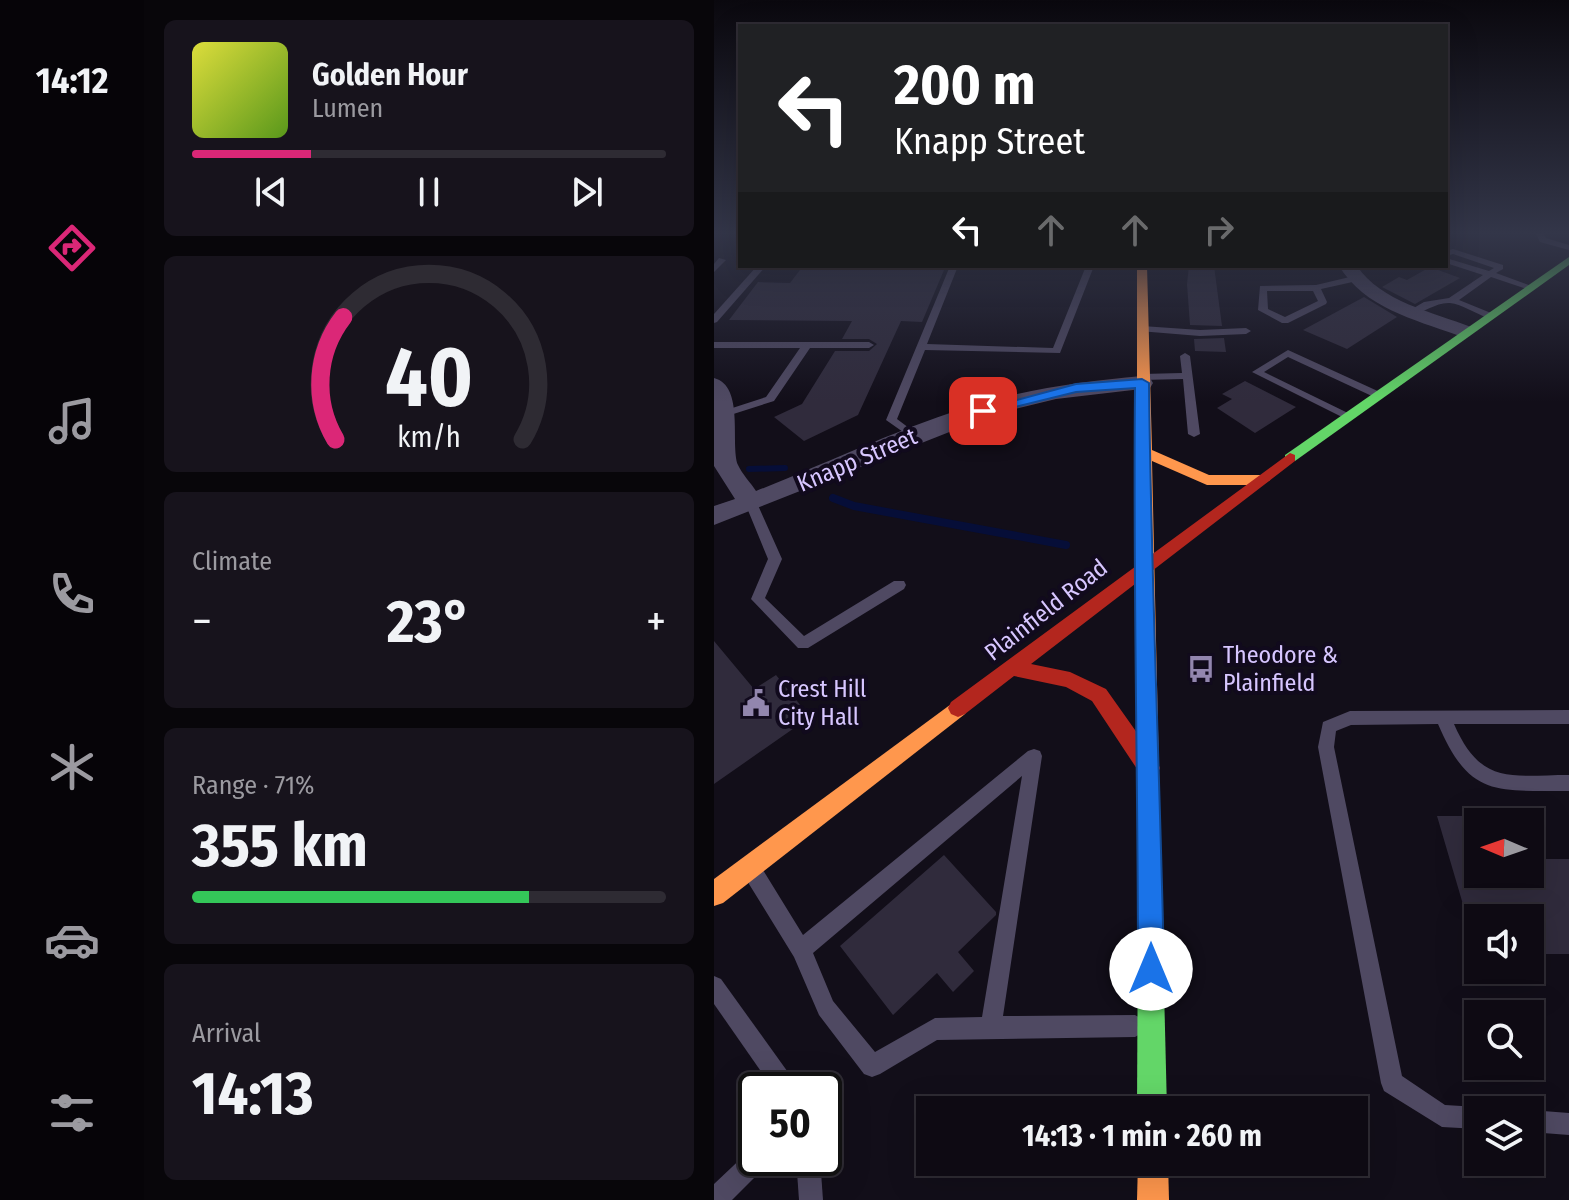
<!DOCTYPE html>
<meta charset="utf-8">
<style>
:root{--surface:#0e0a13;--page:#17131c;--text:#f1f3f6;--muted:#9b9aa0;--line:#2e2b33;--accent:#db2777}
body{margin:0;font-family:"Fira Sans Condensed",sans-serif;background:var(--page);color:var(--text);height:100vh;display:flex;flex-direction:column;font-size:30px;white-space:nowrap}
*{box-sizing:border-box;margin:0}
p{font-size:26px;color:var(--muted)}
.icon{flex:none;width:44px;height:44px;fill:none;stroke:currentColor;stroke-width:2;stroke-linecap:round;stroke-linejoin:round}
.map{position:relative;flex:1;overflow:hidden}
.details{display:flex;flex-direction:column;gap:20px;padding:20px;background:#08060a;width:570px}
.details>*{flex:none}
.top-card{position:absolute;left:24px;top:24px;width:710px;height:244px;border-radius:0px;box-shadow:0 8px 32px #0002,0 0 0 2px var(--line);background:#202124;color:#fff;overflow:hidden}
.needle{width:52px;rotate:272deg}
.buttons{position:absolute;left:750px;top:808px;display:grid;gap:16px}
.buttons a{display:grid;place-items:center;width:80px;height:80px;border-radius:0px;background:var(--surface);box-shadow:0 8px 32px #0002,0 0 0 2px var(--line);font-size:40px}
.speed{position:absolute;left:24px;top:1072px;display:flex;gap:16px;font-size:40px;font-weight:700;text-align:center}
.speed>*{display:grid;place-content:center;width:104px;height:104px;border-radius:50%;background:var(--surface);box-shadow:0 8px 32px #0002,0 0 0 2px var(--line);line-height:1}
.speed .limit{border:4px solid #111;border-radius:12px;background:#fff;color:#111}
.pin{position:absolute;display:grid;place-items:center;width:68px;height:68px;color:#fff;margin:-34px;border-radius:16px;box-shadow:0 4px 12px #0006}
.me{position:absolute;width:88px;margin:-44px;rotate:0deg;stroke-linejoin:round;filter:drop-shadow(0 0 6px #0008)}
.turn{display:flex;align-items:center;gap:28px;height:168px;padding:0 24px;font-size:36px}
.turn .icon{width:104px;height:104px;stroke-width:2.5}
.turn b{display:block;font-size:56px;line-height:68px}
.lanes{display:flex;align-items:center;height:76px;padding:0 24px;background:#0003;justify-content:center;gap:40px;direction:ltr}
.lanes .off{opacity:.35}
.big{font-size:60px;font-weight:700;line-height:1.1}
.details .card{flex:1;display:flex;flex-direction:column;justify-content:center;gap:12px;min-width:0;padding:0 28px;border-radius:12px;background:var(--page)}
.details .dial{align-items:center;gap:0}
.dial svg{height:208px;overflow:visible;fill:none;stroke:var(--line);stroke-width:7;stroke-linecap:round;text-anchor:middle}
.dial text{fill:var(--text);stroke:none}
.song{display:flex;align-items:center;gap:24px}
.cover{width:96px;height:96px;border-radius:12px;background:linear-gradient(135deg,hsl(60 70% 55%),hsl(90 70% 35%))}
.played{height:8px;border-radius:4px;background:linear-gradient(90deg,var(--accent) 25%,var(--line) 25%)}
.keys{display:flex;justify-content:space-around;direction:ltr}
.heat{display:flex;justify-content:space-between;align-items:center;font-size:44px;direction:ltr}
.charge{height:12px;border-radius:6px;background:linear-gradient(90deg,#34c759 71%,var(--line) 0)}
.trip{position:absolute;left:202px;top:1096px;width:452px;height:80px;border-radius:0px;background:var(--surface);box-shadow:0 8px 32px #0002,0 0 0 2px var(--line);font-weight:700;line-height:80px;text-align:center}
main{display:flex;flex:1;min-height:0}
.tab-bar{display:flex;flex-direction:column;width:144px;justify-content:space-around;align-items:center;background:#060408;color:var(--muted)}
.tab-bar .icon{width:56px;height:56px}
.tab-bar .selected{color:var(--accent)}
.tab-bar b{font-size:36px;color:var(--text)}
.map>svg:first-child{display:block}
</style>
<main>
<nav class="tab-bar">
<b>14:12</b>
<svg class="icon selected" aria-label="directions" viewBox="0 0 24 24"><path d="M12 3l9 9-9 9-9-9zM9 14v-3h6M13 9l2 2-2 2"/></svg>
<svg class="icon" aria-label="music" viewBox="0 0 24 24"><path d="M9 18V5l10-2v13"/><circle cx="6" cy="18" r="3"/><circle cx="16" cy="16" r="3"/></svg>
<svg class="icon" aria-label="phone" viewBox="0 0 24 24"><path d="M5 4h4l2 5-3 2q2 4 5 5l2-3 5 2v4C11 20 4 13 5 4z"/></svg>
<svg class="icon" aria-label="climate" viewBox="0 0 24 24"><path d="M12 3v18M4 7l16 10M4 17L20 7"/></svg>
<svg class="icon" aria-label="car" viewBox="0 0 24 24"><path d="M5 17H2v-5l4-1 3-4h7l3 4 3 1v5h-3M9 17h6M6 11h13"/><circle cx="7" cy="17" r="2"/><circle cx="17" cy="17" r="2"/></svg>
<svg class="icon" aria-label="filters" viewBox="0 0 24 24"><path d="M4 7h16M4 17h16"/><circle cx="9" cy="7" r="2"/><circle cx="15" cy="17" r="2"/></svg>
</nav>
<section class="details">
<div class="card">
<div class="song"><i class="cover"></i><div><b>Golden Hour</b><p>Lumen</p></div></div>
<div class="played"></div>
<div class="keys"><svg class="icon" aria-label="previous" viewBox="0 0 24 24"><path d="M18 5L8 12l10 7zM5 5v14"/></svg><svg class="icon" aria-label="pause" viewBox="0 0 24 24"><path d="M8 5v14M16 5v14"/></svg><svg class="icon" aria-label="next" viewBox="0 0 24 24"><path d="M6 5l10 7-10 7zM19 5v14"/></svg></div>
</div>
<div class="card dial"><svg viewBox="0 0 100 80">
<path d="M14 69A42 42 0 1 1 86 69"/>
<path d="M14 69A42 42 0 0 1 17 22" stroke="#db2777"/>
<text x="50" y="56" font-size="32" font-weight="700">40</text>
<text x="50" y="72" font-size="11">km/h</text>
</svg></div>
<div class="card"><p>Climate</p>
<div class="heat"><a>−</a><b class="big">23°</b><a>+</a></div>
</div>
<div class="card"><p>Range · 71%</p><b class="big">355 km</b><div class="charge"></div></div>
<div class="card"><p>Arrival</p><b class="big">14:13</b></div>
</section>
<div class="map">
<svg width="855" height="1200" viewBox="0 0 855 1200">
<rect width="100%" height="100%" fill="#120e19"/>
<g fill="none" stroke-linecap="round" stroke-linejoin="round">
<!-- stream-far1 -->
<path stroke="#060e38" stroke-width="6" d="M35 469 71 468"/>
<!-- stream -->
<path stroke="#060e38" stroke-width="8" d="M119 498 140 506 352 545"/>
</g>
<!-- building -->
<g fill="#302b3c">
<path d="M126 266H224L222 270H230L208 322 187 321 144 415 90 441 60 417 88 404 121 351H155L163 344 155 339H128L138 321 15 320 44 282 76 283 86 270H124Z"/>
<path d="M475 266H500L508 326 476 325 473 284Z"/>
<path d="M716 267 746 278 701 304 668 287 685 277 693 280Z"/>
<path d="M650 297 683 317 633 349 589 330Z"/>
<path d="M510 338 512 352 481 351 480 339Z"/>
<path d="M531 381 582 407 541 433 503 408 518 399 508 394Z"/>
<path d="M0 641 40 689 62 675 96 717 0 784Z"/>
<path d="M723 816H764V874H816V859H855V954H816V918H753Z"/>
<path d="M230 855 282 912V915L244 952 260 971 239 992 223 973 179 1015 126 946Z"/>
</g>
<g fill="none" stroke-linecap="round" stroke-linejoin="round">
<!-- lane -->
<g fill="#4f4962" fill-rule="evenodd">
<path d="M822 234H830L832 238 855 245V250L826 242Z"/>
<path d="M739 249 789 265V269L782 273 820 287 816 290 777 277 745 300 777 313 779 315 774 318C762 314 748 304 736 303 722 302 711 313 698 313V309L710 302 735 298 769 275 732 263V258L775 271 780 268 739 254 732 256V251Z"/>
<path d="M5 258 12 260 0 272V264Z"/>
<path d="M43 266H52L3 322 0 323V314Z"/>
<path d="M236 266H244L213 344 339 348 372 266H380L346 353 211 350 183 419 203 434V438L199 439 172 420Z"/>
<path d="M640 276 643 277V281L607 289 613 302 612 304 574 323H568L544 310 546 286 602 285ZM553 291H599L604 301 571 317 554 309Z"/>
<path d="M428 326 486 330 532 328 537 331 532 334 486 336 425 331 423 329Z"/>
<path d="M0 342H155L160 345 155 348H96L60 401 10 417 6 416V412L52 397 86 348H0Z"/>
<path d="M574 350 668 393 669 395 668 397H660L574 357 550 372 638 415 639 417 634 420 538 372Z"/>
<path d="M471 353 476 356 486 434 480 437 474 434 469 379 428 380 423 377 428 374 468 373 466 356Z"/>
<path d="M37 499 43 503 68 559 51 598 90 636 180 581H190L192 585 190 589 94 648H84L37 599 54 559 31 503Z"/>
<path d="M855 710V724H740C767 786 797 775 855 775V791C783 790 756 799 724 724L637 725 622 731 620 747 688 1076 731 1105 764 1107 772 1110H764V1129L728 1127 670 1091 667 1083 604 747 609 722 636 711Z"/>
<path d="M320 749 326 751 328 756 289 1016 421 1015 428 1019 432 1026 428 1033 421 1037 223 1040 166 1074 158 1077 150 1074 105 1015 80 957 35 884 33 877 35 870 42 868 49 870 89 935 314 751ZM308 776 268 1017 221 1018 161 1052 119 1001 99 953Z"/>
<path d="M0 976 7 979 81 1082 84 1090H60L0 1004Z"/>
<path d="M815 1110H816L855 1113V1135L816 1132Z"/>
<path d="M42 1147V1158H56L52 1166 18 1200H0V1184L36 1150Z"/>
<path d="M82 1158H106L109 1200H85Z"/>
</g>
<!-- street -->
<g fill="#4f4962" fill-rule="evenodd">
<path d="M625 266H643C667 302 719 312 757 327L760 331 750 337 743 335C699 319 651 308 625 266Z"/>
<path d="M428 376 436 378 439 383 436 388 342 399 281 414 0 525V506L21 499 0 466V378C31 386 16 444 24 465 28 474 37 483 42 491 116 462 189 426 265 404 319 388 372 381 428 376Z"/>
</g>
<!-- fast -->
<g fill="#63d668" fill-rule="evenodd">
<path d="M855 257V265L581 461H571V455Z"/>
<path d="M436 895 445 898 448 907 453 1110H423L424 907 427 898Z"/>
</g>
<!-- slow -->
<g fill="#ff974d" fill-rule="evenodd">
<path d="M423 266H433L438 450 495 475H548L556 480 548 485H493L438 461 448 907 445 916 436 919 427 916 424 907 423 454 421 451 423 448Z"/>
<path d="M244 699 251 702 254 708 251 714 9 903 0 906V879Z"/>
<path d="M424 1162H454L455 1200H423Z"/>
</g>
<!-- jam -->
<path fill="#b3261e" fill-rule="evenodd" d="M576 453 581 455V461L317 664 356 672 392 689 443 761 446 768 443 775 435 778 427 775 378 701 352 687 300 676 251 714 244 717 237 714 234 708 237 702Z"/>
</g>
<!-- sky -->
<linearGradient id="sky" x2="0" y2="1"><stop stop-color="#0a080e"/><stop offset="0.58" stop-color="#333649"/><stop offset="1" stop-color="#333649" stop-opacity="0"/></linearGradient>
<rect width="855" height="402" fill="url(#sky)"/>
<!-- route -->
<path fill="#1a73e8" stroke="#114b97" stroke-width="2" d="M428 379 435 383C437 579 446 774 450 969L446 978 437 982 428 978 424 969C424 775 419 582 421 388L362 392 269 415 262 411 362 384Z"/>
<!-- icons -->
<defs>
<g id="bus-bare" transform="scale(2.16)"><path d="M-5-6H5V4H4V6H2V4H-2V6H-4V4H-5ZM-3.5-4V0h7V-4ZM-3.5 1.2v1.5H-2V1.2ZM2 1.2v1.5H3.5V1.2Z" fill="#9286ae" stroke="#110a1d" stroke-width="2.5" paint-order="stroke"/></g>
<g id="civic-bare" transform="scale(2.16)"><path d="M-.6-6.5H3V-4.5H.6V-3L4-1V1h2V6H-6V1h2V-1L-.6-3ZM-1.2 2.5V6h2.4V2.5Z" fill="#9286ae" stroke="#110a1d" stroke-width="2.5" paint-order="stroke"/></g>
</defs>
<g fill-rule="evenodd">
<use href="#bus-bare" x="487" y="669"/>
<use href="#civic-bare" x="42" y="703"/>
</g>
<g text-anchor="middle" stroke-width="8" stroke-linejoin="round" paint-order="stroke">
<!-- street labels -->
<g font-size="24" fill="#d7c6ff" stroke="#110a1d">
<text transform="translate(143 460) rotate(-23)" y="8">Knapp Street</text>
<text transform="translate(332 610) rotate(-38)" y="8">Plainfield Road</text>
</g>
<!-- poi labels -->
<g font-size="24" fill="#d7c6ff" stroke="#110a1d" text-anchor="start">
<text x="509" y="663">Theodore &amp;<tspan x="509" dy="28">Plainfield</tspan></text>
<text x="64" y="697">Crest Hill<tspan x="64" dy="28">City Hall</tspan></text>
</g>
</g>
</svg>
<div class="buttons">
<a><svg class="needle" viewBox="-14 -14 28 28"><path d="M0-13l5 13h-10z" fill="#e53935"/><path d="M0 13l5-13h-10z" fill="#9b9aa0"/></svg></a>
<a><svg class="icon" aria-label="sound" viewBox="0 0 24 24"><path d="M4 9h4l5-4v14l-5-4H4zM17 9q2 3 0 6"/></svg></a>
<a><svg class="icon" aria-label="search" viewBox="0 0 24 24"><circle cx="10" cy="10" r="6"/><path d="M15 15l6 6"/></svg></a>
<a><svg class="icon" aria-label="layers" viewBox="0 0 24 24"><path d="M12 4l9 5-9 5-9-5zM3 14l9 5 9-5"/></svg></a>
</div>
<div class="speed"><div class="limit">50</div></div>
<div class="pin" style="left:269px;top:411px;background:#d93025"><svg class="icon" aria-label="arrive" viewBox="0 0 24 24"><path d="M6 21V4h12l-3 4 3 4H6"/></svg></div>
<svg class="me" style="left:437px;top:969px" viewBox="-20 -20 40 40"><circle r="19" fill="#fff"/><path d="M0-13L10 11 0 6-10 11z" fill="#1a73e8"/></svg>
<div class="trip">14:13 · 1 min · 260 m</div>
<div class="top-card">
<div class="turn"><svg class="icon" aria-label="left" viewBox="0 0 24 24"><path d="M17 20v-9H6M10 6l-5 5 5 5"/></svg><div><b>200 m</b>Knapp Street</div></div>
<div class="lanes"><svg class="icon" aria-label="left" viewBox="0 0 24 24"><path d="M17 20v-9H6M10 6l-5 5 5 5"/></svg><svg class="icon off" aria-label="ahead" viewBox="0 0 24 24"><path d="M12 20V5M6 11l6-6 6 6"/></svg><svg class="icon off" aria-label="ahead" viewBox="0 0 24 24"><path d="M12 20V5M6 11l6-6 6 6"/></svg><svg class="icon off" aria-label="right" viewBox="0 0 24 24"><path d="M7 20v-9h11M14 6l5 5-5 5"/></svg></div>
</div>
</div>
</main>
